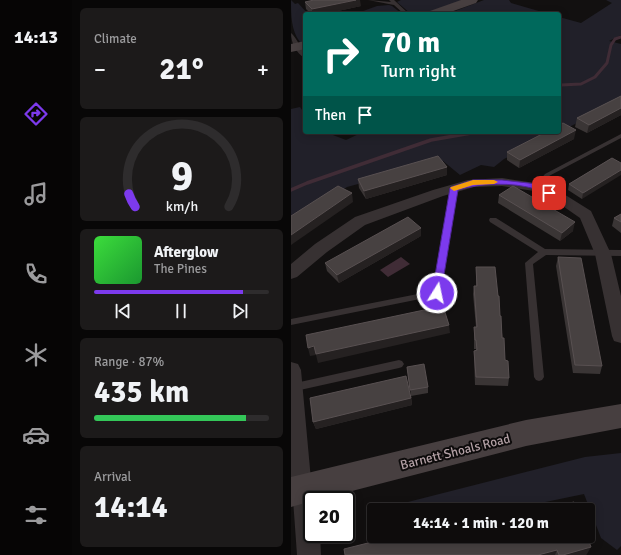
<!DOCTYPE html>
<meta charset="utf-8">
<style>
:root{--surface:#0e0c0c;--page:#1c1a1a;--text:#f1f3f6;--muted:#9b9b9d;--line:#2e2c2d;--accent:#7c3aed}
body{margin:0;font-family:Signika,sans-serif;background:var(--page);color:var(--text);height:100vh;display:flex;flex-direction:column;font-size:15px;white-space:nowrap}
*{box-sizing:border-box;margin:0}
p{font-size:13px;color:var(--muted)}
.icon{flex:none;width:22px;height:22px;fill:none;stroke:currentColor;stroke-width:2;stroke-linecap:round;stroke-linejoin:round}
.map{position:relative;flex:1;overflow:hidden}
.sheet{display:flex;flex-direction:column;gap:8px;padding:8px;background:#080707;width:219px}
.sheet>*{flex:none}
.top-card{position:absolute;left:12px;top:12px;width:258px;height:122px;border-radius:4px;box-shadow:0 2px 10px #0003,0 0 0 1px var(--line);background:#00695c;color:#fff;overflow:hidden}
.speed{position:absolute;left:12px;top:491px;display:flex;gap:8px;font-size:20px;font-weight:700;text-align:center}
.speed>*{display:grid;place-content:center;width:52px;height:52px;border-radius:50%;background:var(--surface);box-shadow:0 2px 10px #0003,0 0 0 1px var(--line);line-height:1}
.speed .limit{border:2px solid #111;border-radius:6px;background:#fff;color:#111}
.pin{position:absolute;display:grid;place-items:center;width:34px;height:34px;color:#fff;margin:-17px;border-radius:8px;box-shadow:0 2px 6px #0006}
.me{position:absolute;width:44px;margin:-22px;rotate:10deg;stroke-linejoin:round;filter:drop-shadow(0 0 3px #0008)}
.turn{display:flex;align-items:center;gap:14px;height:84px;padding:0 12px;font-size:18px}
.turn .icon{width:52px;height:52px;stroke-width:2.5}
.turn b{display:block;font-size:28px;line-height:34px}
.then{display:flex;align-items:center;height:38px;padding:0 12px;background:#0003;gap:8px;font-size:15px}
.big{font-size:30px;font-weight:700;line-height:1.1}
.sheet .tile{flex:1;display:flex;flex-direction:column;justify-content:center;gap:6px;min-width:0;padding:0 14px;border-radius:6px;background:var(--page)}
.sheet .dial{align-items:center;gap:0}
.dial svg{height:104px;overflow:visible;fill:none;stroke:var(--line);stroke-width:7;stroke-linecap:round;text-anchor:middle}
.dial text{fill:var(--text);stroke:none}
.song{display:flex;align-items:center;gap:12px}
.cover{width:48px;height:48px;border-radius:6px;background:linear-gradient(135deg,hsl(120 70% 55%),hsl(130 70% 35%))}
.played{height:4px;border-radius:2px;background:linear-gradient(90deg,var(--accent) 85%,var(--line) 85%)}
.keys{display:flex;justify-content:space-around;direction:ltr}
.heat{display:flex;justify-content:space-between;align-items:center;font-size:22px;direction:ltr}
.charge{height:6px;border-radius:3px;background:linear-gradient(90deg,#34c759 87%,var(--line) 0)}
.trip{position:absolute;left:76px;top:503px;width:228px;height:40px;border-radius:4px;background:var(--surface);box-shadow:0 2px 10px #0003,0 0 0 1px var(--line);font-weight:700;line-height:40px;text-align:center}
main{display:flex;flex:1;min-height:0}
.menu{display:flex;flex-direction:column;width:72px;justify-content:space-around;align-items:center;background:#060505;color:var(--muted)}
.menu .icon{width:28px;height:28px}
.menu .active{color:var(--accent)}
.menu b{font-size:18px;color:var(--text)}
.map>svg:first-child{display:block}
</style>
<main>
<nav class="menu">
<b>14:13</b>
<svg class="icon active" aria-label="directions" viewBox="0 0 24 24"><path d="M12 3l9 9-9 9-9-9zM9 14v-3h6M13 9l2 2-2 2"/></svg>
<svg class="icon" aria-label="music" viewBox="0 0 24 24"><path d="M9 18V5l10-2v13"/><circle cx="6" cy="18" r="3"/><circle cx="16" cy="16" r="3"/></svg>
<svg class="icon" aria-label="phone" viewBox="0 0 24 24"><path d="M5 4h4l2 5-3 2q2 4 5 5l2-3 5 2v4C11 20 4 13 5 4z"/></svg>
<svg class="icon" aria-label="climate" viewBox="0 0 24 24"><path d="M12 3v18M4 7l16 10M4 17L20 7"/></svg>
<svg class="icon" aria-label="car" viewBox="0 0 24 24"><path d="M5 17H2v-5l4-1 3-4h7l3 4 3 1v5h-3M9 17h6M6 11h13"/><circle cx="7" cy="17" r="2"/><circle cx="17" cy="17" r="2"/></svg>
<svg class="icon" aria-label="filters" viewBox="0 0 24 24"><path d="M4 7h16M4 17h16"/><circle cx="9" cy="7" r="2"/><circle cx="15" cy="17" r="2"/></svg>
</nav>
<section class="sheet">
<div class="tile"><p>Climate</p>
<div class="heat"><a>−</a><b class="big">21°</b><a>+</a></div>
</div>
<div class="tile dial"><svg viewBox="0 0 100 80">
<path d="M14 69A42 42 0 1 1 86 69"/>
<path d="M14 69A42 42 0 0 1 9 59" stroke="#7c3aed"/>
<text x="50" y="56" font-size="32" font-weight="700">9</text>
<text x="50" y="72" font-size="11">km/h</text>
</svg></div>
<div class="tile">
<div class="song"><i class="cover"></i><div><b>Afterglow</b><p>The Pines</p></div></div>
<div class="played"></div>
<div class="keys"><svg class="icon" aria-label="previous" viewBox="0 0 24 24"><path d="M18 5L8 12l10 7zM5 5v14"/></svg><svg class="icon" aria-label="pause" viewBox="0 0 24 24"><path d="M8 5v14M16 5v14"/></svg><svg class="icon" aria-label="next" viewBox="0 0 24 24"><path d="M6 5l10 7-10 7zM19 5v14"/></svg></div>
</div>
<div class="tile"><p>Range · 87%</p><b class="big">435 km</b><div class="charge"></div></div>
<div class="tile"><p>Arrival</p><b class="big">14:14</b></div>
</section>
<div class="map">
<svg width="330" height="555" viewBox="0 0 330 555">
<rect width="100%" height="100%" fill="#121010"/>
<!-- green -->
<g fill="#212029">
<path d="M0 0 4 4 7 3 17 14H14V42H9C0 31 0 14 0 0Z"/>
<path d="M110 0H172L133 14H120L106 2Z"/>
<path d="M193 0H218L220 3 258 14 159 13Z"/>
<path d="M315 0H330V35L318 41 330 44V101L268 132V17L290 23 321 3Z"/>
<path d="M98 5 101 6 111 14H64L86 6Z"/>
<path d="M9 107 14 114V132H34L55 140 72 132H267L213 159 203 167 190 165 169 175 152 161 56 187 0 223V109Z"/>
<path d="M330 453V546L326 550 310 538 293 494 216 510H97L113 503 294 457Z"/>
</g>
<!-- water -->
<path fill="#402c36" d="M110 257 119 264 97 277 89 270Z"/>
<g fill="none" stroke-linecap="round" stroke-linejoin="round">
<!-- stream-far1 -->
<path stroke="#402c36" stroke-width="3" d="M268 87 270 85 290 84 304 77 316 63 320 45 324 39 330 37"/>
<!-- stream -->
<path stroke="#402c36" stroke-width="3.5" d="M0 190 16 183 140 140 186 132"/>
<!-- lane -->
<g fill="#373132" fill-rule="evenodd">
<path d="M77 0 100 2 98 0H103L118 14H113L103 5Z"/>
<path d="M0 33C5 37 9 47 14 53V58C5 53 0 43 0 33Z"/>
<path d="M330 134V138L258 176 248 188 246 189 243 187 254 174Z"/>
<path d="M161 186H165L166 188 149 295 0 325V319L142 291Z"/>
<path d="M199 218H205L254 249 330 250V256L255 255 242 264 253 377 251 380 248 381 245 380 243 377 234 263 247 252 199 222 198 220Z"/>
<path d="M108 360 111 361 113 364 111 367 108 368 0 392V384Z"/>
</g>
<!-- street -->
<g fill="#373132" fill-rule="evenodd">
<path d="M211 178 251 184 276 196 300 211 320 254 330 296V343L323 341 321 336 304 254 289 218 266 202 243 191 211 186 183 187 152 196 74 225 36 252 6 277 0 279V264L24 244 64 217 142 190 177 180Z"/>
<path d="M0 362 7 364 10 370 20 480 24 489 25 500H21V534H29L30 555H6L2 499 0 496Z"/>
</g>
<!-- secondary -->
<g fill="#473f40" fill-rule="evenodd">
<path d="M170 0H187L185 3 154 14H137L139 11Z"/>
<path d="M14 41V49L0 52V44Z"/>
<path d="M330 404V428L235 446 26 500H21V501L0 507V477L235 420Z"/>
</g>
</g>
<!-- wall -->
<g fill="#3a3535">
<path d="M14 2 70 6 33 14H20L15 9Z"/>
<path d="M330 96V115L296 133 284 127 286 118Z"/>
<path d="M283 139 228 168 216 160V152Z"/>
<path d="M321 158 291 199 277 190 278 184Z"/>
<path d="M156 167V175L75 199 68 188 67 179Z"/>
<path d="M208 195 282 231 269 241 207 203Z"/>
<path d="M330 214V233L321 226 323 218Z"/>
<path d="M130 236 48 283 36 271 34 263Z"/>
<path d="M267 257 311 366 309 374 282 373 265 266Z"/>
<path d="M185 267 207 296 214 360 218 378 217 386 184 385 183 359V351L185 350V349H183V327H185L182 294 183 286H185Z"/>
<path d="M116 367 137 387V393L120 396 121 405 25 429 22 422 120 395Z"/>
<path d="M296 536V554L294 555H54Z"/>
</g>
<!-- shaded-wall -->
<g fill="#252121">
<path d="M65 0H69L70 6 33 14H21V9Z"/>
<path d="M330 108V115L296 133 298 125Z"/>
<path d="M285 130 283 139 228 168 229 160Z"/>
<path d="M156 167V175L75 199 73 191Z"/>
<path d="M330 170V175L291 199 292 193Z"/>
<path d="M61 193 62 202 0 245V235Z"/>
<path d="M284 222 282 231 269 241 271 233Z"/>
<path d="M130 228V236L48 283 46 275Z"/>
<path d="M158 325 159 333 27 363 25 355 19 356 17 348Z"/>
<path d="M120 398 121 405 25 429 22 422Z"/>
<path d="M300 547 296 554 294 555H272Z"/>
<path d="M266 550 264 555H247Z"/>
</g>
<!-- building -->
<g fill="#474141" stroke="#585051">
<path d="M23 0H65L21 9 14 2Z"/>
<path d="M330 96V108L298 125 286 118Z"/>
<path d="M272 123 285 130 229 160 216 152 255 132H268V125Z"/>
<path d="M147 156 156 167 73 191 67 179Z"/>
<path d="M321 158 330 163V170L292 193 278 184Z"/>
<path d="M47 186 61 193 0 235V216Z"/>
<path d="M222 186 284 222 271 233 208 195Z"/>
<path d="M330 214V222L323 218Z"/>
<path d="M117 217 130 228 46 275 34 263Z"/>
<path d="M267 257 290 258 311 366 284 365Z"/>
<path d="M185 267H204L207 296H208L209 316H210L211 338H213L214 360 217 361 218 378 185 377 183 351 186 350 185 340H184L183 327H186L183 286H186Z"/>
<path d="M152 306 158 325 25 354 23 346 17 348 15 335Z"/>
<path d="M133 364 137 387 119 390 116 367Z"/>
<path d="M115 376 120 398 22 422 19 398Z"/>
<path d="M283 502 286 510H230L253 504 254 509Z"/>
<path d="M222 506 223 510H207Z"/>
<path d="M105 536H296L300 547 272 555H268L266 550 247 555H54L53 549Z"/>
</g>
<!-- route -->
<path fill="#7c3aed" stroke="#51269a" d="M211 180 246 184 262 193 258 195C253 194 249 190 244 189 222 182 189 183 167 190L150 293 149 296H142L141 293 159 188 160 187 182 180Z"/>
<!-- slow -->
<path fill="#f59e0b" d="M182 180H203L207 182 203 184 182 185 163 191 159 188 160 187Z"/>
<g text-anchor="middle" stroke-width="4" stroke-linejoin="round" paint-order="stroke">
<!-- near-street labels -->
<g font-size="13" fill="#b3a0a5" stroke="#0d0b0b">
<text transform="translate(164 451) rotate(-14)" y="5">Barnett Shoals Road</text>
</g>
</g>
</svg>
<div class="speed"><div class="limit">20</div></div>
<div class="pin" style="left:258px;top:193px;background:#d93025"><svg class="icon" aria-label="arrive" viewBox="0 0 24 24"><path d="M6 21V4h12l-3 4 3 4H6"/></svg></div>
<svg class="me" style="left:146px;top:293px" viewBox="-20 -20 40 40"><circle r="17" fill="#7c3aed" stroke="#fff" stroke-width="3"/><path d="M0-11L8 9 0 5-8 9z" fill="#fff"/></svg>
<div class="trip">14:14 · 1 min · 120 m</div>
<div class="top-card">
<div class="turn"><svg class="icon" aria-label="right" viewBox="0 0 24 24"><path d="M7 20v-9h11M14 6l5 5-5 5"/></svg><div><b>70 m</b>Turn right</div></div>
<div class="then">Then<svg class="icon" aria-label="arrive" viewBox="0 0 24 24"><path d="M6 21V4h12l-3 4 3 4H6"/></svg></div>
</div>
</div>
</main>
